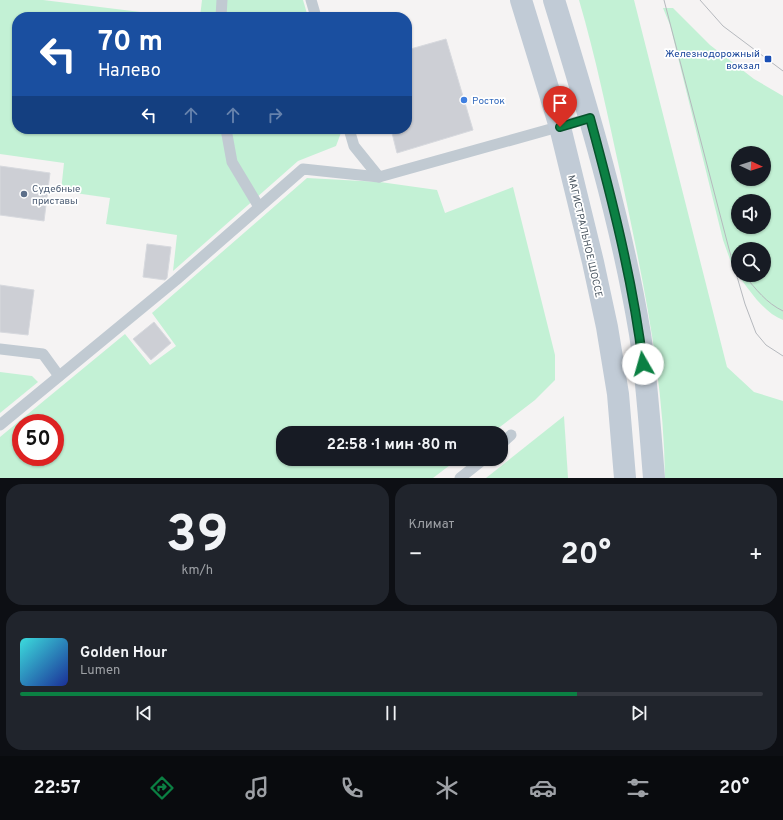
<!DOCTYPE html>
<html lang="ru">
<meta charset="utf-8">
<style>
:root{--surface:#171b24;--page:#20242c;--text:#f1f3f6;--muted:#9ea1a6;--line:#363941;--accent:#0b8043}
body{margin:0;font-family:Overpass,sans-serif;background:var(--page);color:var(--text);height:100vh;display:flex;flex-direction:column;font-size:15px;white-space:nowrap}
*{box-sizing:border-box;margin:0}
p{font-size:13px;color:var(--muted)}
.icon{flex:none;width:22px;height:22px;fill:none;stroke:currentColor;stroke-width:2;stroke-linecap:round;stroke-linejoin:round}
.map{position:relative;height:478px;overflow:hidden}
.panel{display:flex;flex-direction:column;gap:6px;padding:6px;background:#0d0f14;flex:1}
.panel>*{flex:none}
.hud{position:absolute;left:12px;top:12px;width:400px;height:122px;border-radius:16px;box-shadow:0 1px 3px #0004;background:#1a4fa0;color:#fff;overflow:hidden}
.needle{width:26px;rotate:94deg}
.buttons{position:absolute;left:731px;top:146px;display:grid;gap:8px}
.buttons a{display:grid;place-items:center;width:40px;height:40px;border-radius:50%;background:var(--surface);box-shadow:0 1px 3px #0004;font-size:20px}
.speed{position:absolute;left:12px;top:414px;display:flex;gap:8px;font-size:20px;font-weight:700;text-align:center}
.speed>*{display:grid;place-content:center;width:52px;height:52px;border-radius:50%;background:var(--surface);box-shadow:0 1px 3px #0004;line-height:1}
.speed .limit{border:6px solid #d22;background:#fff;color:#111}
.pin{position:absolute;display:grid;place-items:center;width:34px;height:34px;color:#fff;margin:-41px -17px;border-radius:50% 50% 50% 0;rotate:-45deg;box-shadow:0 0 4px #0007}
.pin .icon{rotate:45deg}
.me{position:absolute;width:44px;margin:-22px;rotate:353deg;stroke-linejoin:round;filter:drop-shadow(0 0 3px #0008)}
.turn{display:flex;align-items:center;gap:14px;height:84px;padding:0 20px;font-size:18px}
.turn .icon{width:52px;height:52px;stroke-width:2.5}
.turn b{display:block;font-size:28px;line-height:34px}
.lanes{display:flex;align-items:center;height:38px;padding:0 20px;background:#0003;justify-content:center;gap:20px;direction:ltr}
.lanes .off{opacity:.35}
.big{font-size:30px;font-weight:700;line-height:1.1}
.panel .widget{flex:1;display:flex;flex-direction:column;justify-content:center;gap:6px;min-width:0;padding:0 14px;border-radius:16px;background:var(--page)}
.panel .dial{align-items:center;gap:0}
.dial b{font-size:52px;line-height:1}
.song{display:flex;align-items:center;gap:12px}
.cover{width:48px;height:48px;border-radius:6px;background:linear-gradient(135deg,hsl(180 70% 55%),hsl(230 70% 35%))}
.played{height:4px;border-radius:2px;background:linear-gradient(90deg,var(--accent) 75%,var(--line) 75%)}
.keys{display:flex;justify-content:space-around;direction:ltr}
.heat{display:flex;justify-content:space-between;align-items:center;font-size:22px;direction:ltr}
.panel .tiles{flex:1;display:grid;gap:6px;grid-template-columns:1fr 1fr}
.widget:last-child{grid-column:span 2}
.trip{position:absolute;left:276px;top:426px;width:232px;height:40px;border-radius:16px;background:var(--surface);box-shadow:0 1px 3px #0004;font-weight:700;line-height:40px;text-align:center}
.tabs{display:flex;height:64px;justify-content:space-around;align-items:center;background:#090b0e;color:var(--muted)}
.tabs .icon{width:28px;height:28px}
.tabs .current{color:var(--accent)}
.tabs b{font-size:18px;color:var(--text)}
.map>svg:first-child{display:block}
</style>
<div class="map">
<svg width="783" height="478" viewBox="0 0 783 478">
<rect width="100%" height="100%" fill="#f5f3f3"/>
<!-- green -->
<g fill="#c3f1d5" fill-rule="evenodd">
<path d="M0 0H43L181 17H17V129H342V130L336 146 298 161 173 271 177 235 106 224 110 198 61 191 64 163 0 154Z"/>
<path d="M202 0H303L308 17H200Z"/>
<path d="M579 0H634L727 367 754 392 783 401V478H665C664 377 642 275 621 176 608 117 596 58 579 0Z"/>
<path d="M663 8H673L710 45 754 79 783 96V320C764 313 750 291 738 275H764V249H738V275L733 268 723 240 670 25ZM738 153H764V179H738ZM738 201H764V227H738Z"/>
<path d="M307 178 380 182 437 190 445 213 513 187 555 355V380L535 400 492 433H283V459H458L433 478H0V437L125 334 150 365 176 346 152 313ZM21 423H55V457H21Z"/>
<path d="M0 372 32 376 38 382 0 413Z"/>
<path d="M564 416 568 478H486Z"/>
</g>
<!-- building -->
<g fill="#cdcfd5" stroke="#d7d9de">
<path d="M446 39 473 130 397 153 391 129H407V50Z"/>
<path d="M0 166 50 173 44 221 0 215Z"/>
<path d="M147 244 171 247 167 278 165 280 143 277Z"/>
<path d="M0 285 34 290 28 335 0 332Z"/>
<path d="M154 322 171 343 151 360 133 339Z"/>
</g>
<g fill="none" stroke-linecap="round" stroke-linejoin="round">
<!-- lane -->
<g stroke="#c1cad2" stroke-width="11">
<path d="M311 0 316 17"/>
<path d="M221 17 222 0"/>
<path d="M226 129 232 162 259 207"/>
<path d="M349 129 354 146 379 177"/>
<path d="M0 349 43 354 59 376"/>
<path d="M0 425 176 280 303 169 379 177 590 118"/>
<path d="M501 444 511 435"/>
<path d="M460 478 484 459"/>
</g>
<!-- secondary -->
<g stroke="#c1cbd6" stroke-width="22">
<path d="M521 0 560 127 593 262 607 327 618 394 625 478"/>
<path d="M554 0C588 110 621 220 640 334 647 381 650 430 654 478"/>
</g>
<!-- tram -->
<g stroke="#b5b8bd" stroke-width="1">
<path d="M664 0 729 249 745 304 756 333 766 345 783 356"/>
<path d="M700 0 723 26 783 71"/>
<path d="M744 275C756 289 766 303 783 311"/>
</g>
</g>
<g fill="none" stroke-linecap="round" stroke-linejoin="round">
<!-- route casing -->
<g stroke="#07532c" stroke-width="10">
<path id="route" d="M560 127 590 118C612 199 633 281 643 364"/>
</g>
<!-- route -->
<use href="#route" stroke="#0b8043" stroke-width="7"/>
</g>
<!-- markers -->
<rect fill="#1a4fb4" stroke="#fff" stroke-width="1.5" x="764" y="55" width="8" height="8" rx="2"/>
<circle fill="#3f7fe0" stroke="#fff" stroke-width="1.5" cx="464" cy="100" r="4"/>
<circle fill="#5c6f8a" stroke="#fff" stroke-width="1.5" cx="24" cy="194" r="4"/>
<g text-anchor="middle" stroke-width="3.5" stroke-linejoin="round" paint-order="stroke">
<!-- transit labels -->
<g font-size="10" fill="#164399" stroke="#fff" text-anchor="end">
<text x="760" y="57">Железнодорожный<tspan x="760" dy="12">вокзал</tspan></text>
</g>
<!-- shop labels -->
<g font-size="10" fill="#366cbe" stroke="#fff" text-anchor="start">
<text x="472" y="104">Росток</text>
</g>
<!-- service labels -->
<g font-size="10" fill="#4e5e75" stroke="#fff" text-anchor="start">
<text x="32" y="192">Судебные<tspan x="32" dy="12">приставы</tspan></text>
</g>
<!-- street labels -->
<g font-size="10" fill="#4a5661" stroke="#fff">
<text transform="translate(586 236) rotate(77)" y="4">МАГИСТРАЛЬНОЕ ШОССЕ</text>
</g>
</g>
</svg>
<div class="buttons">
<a><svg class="needle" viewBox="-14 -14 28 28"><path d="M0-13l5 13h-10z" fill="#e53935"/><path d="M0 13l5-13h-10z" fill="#9ea1a6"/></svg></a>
<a><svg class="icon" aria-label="sound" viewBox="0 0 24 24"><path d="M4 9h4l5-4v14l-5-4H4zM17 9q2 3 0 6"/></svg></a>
<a><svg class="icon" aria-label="search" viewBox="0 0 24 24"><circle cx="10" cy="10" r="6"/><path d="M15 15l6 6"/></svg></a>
</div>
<div class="speed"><div class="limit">50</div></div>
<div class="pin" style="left:560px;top:127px;background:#d93025"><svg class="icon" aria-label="arrive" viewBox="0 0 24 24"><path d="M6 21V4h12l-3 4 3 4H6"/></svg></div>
<svg class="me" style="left:643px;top:364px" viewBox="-20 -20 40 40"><circle r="19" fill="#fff"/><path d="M0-13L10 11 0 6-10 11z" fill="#0b8043"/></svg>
<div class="trip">22:58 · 1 мин · 80 m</div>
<div class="hud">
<div class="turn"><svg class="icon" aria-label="left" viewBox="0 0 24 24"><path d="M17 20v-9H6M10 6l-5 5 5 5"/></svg><div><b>70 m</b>Налево</div></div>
<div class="lanes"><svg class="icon" aria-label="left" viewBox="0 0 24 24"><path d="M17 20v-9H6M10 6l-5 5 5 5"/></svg><svg class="icon off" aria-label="ahead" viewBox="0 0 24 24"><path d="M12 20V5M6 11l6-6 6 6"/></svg><svg class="icon off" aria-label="ahead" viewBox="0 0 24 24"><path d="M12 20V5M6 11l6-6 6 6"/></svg><svg class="icon off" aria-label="right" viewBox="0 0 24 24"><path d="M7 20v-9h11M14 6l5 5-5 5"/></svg></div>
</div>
</div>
<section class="panel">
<div class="tiles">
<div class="widget dial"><b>39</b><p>km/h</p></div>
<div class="widget"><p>Климат</p>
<div class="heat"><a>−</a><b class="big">20°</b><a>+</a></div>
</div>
<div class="widget">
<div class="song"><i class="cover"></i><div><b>Golden Hour</b><p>Lumen</p></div></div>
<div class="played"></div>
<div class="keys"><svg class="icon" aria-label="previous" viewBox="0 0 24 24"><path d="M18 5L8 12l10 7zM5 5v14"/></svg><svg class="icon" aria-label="pause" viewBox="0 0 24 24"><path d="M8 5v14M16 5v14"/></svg><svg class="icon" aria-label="next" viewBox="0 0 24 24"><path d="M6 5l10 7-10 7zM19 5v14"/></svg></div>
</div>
</div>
</section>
<nav class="tabs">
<b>22:57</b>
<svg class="icon current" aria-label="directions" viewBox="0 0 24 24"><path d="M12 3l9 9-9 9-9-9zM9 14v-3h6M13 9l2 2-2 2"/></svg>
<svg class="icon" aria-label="music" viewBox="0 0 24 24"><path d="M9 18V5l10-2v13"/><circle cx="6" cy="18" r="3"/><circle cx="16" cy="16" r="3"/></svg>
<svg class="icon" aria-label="phone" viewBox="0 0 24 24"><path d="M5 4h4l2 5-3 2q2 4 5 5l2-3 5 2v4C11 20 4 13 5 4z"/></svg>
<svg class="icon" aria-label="climate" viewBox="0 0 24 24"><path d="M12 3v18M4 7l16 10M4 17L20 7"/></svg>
<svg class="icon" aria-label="car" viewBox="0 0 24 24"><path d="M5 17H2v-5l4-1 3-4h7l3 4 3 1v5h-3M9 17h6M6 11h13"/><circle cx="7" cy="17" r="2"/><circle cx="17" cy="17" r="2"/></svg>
<svg class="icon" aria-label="filters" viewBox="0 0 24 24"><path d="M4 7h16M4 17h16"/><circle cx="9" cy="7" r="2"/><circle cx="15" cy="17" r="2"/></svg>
<b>20°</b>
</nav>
